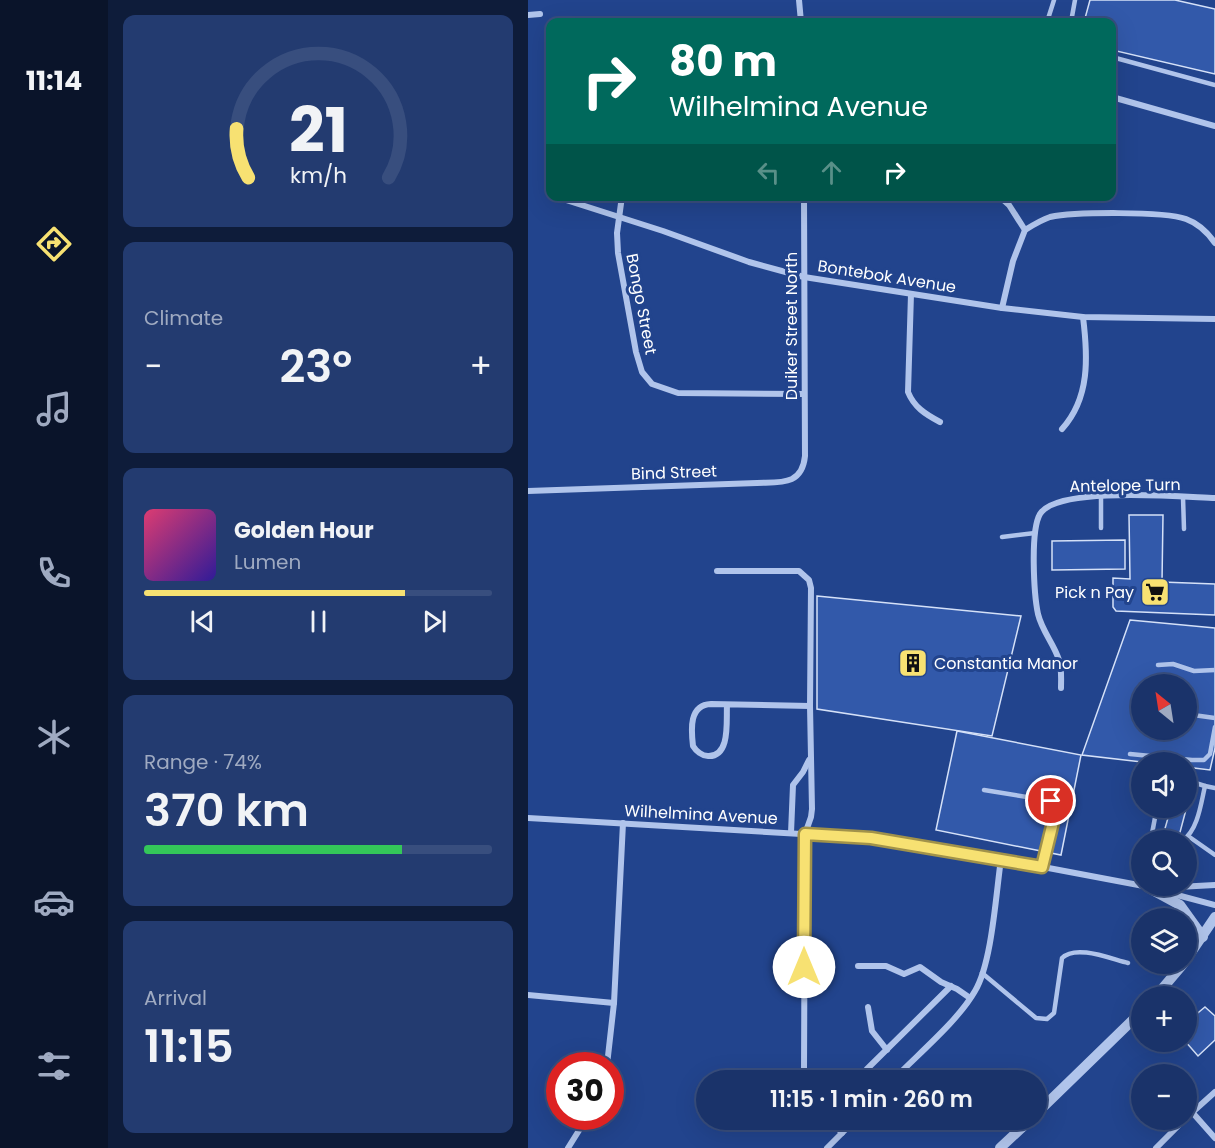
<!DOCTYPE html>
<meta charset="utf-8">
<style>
:root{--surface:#1a336a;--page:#233b70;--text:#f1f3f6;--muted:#9faac1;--line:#384e7e;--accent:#f7e172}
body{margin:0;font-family:Poppins,sans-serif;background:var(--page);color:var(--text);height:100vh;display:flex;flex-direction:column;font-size:22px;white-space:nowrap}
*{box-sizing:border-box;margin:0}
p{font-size:20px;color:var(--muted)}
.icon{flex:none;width:33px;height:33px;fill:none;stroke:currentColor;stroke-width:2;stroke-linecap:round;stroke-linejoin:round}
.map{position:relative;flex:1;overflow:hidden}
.panel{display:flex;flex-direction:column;gap:15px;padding:15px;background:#0e1c3a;width:420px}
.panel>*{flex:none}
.banner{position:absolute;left:18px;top:18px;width:570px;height:183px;border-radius:12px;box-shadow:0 6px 24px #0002,0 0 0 2px var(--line);background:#00695c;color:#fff;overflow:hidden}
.needle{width:39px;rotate:330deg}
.tools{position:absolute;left:603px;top:674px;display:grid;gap:12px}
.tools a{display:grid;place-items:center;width:66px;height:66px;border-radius:50%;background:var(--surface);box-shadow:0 6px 24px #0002,0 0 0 2px var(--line);font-size:30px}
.speed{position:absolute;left:18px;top:1052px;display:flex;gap:12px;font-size:30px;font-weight:700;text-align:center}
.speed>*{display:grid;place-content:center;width:78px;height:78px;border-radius:50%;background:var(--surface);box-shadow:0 6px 24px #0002,0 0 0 2px var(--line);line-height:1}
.speed .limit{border:9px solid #d22;background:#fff;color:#111}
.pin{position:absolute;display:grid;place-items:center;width:51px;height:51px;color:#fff;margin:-26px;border:3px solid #fff;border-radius:50%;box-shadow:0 2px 6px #0007}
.me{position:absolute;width:66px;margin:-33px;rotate:0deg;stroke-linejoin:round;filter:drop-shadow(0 0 4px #0008)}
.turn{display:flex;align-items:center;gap:21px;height:126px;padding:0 24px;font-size:27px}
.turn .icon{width:78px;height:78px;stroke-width:2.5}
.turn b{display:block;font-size:42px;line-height:51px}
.lanes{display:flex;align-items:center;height:57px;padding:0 24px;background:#0003;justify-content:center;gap:30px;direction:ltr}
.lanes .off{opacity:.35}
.big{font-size:45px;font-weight:600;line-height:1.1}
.panel .tile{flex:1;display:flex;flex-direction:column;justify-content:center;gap:9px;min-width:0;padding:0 21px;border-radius:12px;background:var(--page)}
.panel .dial{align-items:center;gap:0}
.dial svg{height:156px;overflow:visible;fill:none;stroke:var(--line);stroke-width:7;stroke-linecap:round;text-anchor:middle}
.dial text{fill:var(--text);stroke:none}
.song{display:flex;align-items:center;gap:18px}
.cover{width:72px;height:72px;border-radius:9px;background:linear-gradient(135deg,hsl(340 70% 55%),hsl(250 70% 35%))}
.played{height:6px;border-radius:3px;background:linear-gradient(90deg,var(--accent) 75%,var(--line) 75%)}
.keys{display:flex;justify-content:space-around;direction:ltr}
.heat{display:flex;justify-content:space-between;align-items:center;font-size:33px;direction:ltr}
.charge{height:9px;border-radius:4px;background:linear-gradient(90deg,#34c759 74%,var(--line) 0)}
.trip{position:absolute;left:168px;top:1070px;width:351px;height:60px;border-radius:30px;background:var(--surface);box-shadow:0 6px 24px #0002,0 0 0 2px var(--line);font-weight:600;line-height:60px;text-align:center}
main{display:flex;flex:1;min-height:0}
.tab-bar{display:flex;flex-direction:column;width:108px;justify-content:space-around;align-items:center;background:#0a142a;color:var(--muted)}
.tab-bar .icon{width:42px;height:42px}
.tab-bar .selected{color:var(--accent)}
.tab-bar b{font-size:27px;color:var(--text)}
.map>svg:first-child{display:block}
</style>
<main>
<nav class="tab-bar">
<b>11:14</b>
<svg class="icon selected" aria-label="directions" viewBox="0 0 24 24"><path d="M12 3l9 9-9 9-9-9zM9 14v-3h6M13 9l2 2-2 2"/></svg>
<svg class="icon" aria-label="music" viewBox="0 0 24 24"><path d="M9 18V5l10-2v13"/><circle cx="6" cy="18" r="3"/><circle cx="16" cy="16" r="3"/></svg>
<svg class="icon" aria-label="phone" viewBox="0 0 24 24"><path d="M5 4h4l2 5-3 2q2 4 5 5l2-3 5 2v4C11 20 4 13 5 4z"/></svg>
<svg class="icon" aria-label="climate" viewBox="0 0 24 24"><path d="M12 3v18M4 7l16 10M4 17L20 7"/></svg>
<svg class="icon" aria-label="car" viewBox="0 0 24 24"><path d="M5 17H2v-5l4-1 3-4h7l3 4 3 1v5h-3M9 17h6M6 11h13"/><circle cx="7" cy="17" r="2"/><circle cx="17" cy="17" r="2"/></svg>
<svg class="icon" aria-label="filters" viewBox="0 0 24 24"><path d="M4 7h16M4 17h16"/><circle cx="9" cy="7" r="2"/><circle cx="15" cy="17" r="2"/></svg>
</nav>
<section class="panel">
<div class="tile dial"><svg viewBox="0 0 100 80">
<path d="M14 69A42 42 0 1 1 86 69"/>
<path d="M14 69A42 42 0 0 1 8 44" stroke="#f7e172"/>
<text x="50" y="56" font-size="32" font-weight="700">21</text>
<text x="50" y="72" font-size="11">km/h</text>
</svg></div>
<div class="tile"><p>Climate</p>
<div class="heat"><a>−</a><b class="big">23°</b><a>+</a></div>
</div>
<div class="tile">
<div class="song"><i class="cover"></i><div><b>Golden Hour</b><p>Lumen</p></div></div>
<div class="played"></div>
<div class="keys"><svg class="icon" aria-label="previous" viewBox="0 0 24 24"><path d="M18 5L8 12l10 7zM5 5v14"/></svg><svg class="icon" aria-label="pause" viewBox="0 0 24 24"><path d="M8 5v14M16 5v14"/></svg><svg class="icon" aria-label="next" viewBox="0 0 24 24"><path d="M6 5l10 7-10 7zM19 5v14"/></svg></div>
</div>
<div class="tile"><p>Range · 74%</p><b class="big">370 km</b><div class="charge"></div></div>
<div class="tile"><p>Arrival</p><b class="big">11:15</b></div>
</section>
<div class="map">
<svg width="687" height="1148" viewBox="0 0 687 1148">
<rect width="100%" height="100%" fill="#22448d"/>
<!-- building -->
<g fill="#3259aa" stroke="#d5e1f8" stroke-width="1.5" fill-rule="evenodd">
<path d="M562 0H647L687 9V74L584 50V22H556Z"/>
<path d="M601 515H635L634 582 687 584V615L588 611 585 607V578L602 579Z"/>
<path d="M597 540V569L524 570V541Z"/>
<path d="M289 596 493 616 464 736 289 709Z"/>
<path d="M602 620 687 628V748L682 770 658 767V762H614L554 755ZM614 684H658V729H614Z"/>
<path d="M429 731 553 755 533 855 408 830Z"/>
<path d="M658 786 664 787 651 836 636 832 642 811 628 807H658Z"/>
<path d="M677 1007 687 1016V1040L670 1056 657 1041 658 1036 665 1029V1017Z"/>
</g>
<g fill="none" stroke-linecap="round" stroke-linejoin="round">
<!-- service -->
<g stroke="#b0c4eb" stroke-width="4.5">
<path d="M519 22 526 0"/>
<path d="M543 22 547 0"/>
<path d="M584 57 687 85"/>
<path d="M655 497 656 529"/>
<path d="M573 528V496"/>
<path d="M474 537 507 533"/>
<path d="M630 665 645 664 666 671 687 670"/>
<path d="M618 682V684"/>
<path d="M658 714 687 718"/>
<path d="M602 754 664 760H676L682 754 687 727"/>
<path d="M658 780 677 786"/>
<path d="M456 790 523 801 528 810 514 867"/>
<path d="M660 836 687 855"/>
<path d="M623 839 629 807"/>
<path d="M623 840H631"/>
<path d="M655 840C670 830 673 803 677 786L687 788"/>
<path d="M609 885 614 871"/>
<path d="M454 973 508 1018 519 1019 526 1013 534 958C548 944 583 959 600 963"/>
</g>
<!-- minor -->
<g stroke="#b0c4eb" stroke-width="6">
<path d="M271 0 273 22"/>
<path d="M0 15 12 14"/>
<path d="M273 19 288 22"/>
<path d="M96 20 98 22"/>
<path d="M584 97 687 126"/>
<path d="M94 196 89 233 90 253 108 352 114 372 124 384 150 393 276 394"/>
<path d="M471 196 481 205 497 230"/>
<path d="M38 200 135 231 221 262 276 277 474 308 555 317 687 319"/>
<path d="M383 294 380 392C386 407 397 414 412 422"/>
<path d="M474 308 485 261 497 230C505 225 513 220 522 217 545 212 636 211 658 219 669 223 680 233 687 243"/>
<path d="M534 429C562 398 560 357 555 317"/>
<path d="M0 491 229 483C252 482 274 486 277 456L276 196"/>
<path d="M189 571H271L281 580 283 588 282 706 284 809 283 817 277 834 276 1072 278 1080"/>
<path d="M533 688C533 679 534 669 531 660 526 644 514 631 510 614 506 595 502 531 512 514 529 486 655 497 687 498"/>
<path d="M199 705C198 720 203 757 180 756 174 756 168 751 165 746 163 729 161 705 183 704L282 706"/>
<path d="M0 818 343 838 473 859 621 887"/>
<path d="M263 833 265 785 275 772 281 760"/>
<path d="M631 888 687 885"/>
<path d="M634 891 687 905"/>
<path d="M330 966H358L376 974 392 967 413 982 429 989 442 998"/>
<path d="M0 995 86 1003"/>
<path d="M340 1007 344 1031 359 1050"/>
<path d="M79 1065 86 1003 95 823"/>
<path d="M339 1069 423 986"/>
<path d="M365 1080C390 1054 430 1021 447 991 464 963 468 893 473 859"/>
<path d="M664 1112 687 1138"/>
<path d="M658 1118 687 1092"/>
<path d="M301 1119 314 1133"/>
<path d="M40 1148 60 1116"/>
<path d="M299 1148 328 1119"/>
<path d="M628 1148 657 1119"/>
</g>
<!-- tertiary -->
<g stroke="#b0c4eb" stroke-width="10">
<path d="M619 887 652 905 675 937"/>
<path d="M658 960 687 917"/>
<path d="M628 996 656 963"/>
<path d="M508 1114 614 1011"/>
<path d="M472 1148 503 1119"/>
</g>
</g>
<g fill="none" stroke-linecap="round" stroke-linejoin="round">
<!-- route casing -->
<g stroke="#a1924a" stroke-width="15">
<path id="route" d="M276 967 277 834 343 838 514 867 528 810 523 801"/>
</g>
<!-- route -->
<use href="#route" stroke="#f7e172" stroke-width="10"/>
</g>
<!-- icons -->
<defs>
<g id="supermarket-square" transform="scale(1.5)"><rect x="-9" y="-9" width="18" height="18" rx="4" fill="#f7e172" stroke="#22448d"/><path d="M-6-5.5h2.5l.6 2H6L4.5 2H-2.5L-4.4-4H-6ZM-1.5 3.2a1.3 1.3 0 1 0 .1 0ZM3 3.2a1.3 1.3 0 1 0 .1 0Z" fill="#111"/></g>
<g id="building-square" transform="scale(1.5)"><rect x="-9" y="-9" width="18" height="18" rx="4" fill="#f7e172" stroke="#22448d"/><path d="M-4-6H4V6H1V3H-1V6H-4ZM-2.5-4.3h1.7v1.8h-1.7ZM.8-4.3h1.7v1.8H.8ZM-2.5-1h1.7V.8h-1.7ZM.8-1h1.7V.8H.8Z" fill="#111"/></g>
</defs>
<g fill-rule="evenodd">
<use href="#supermarket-square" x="627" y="592"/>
<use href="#building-square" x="385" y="663"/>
</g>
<g text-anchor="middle" stroke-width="6" stroke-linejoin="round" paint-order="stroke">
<!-- street labels -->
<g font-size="16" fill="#fff" stroke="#22448d">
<text transform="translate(359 276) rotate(9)" y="6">Bontebok Avenue</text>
<text transform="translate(114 304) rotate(79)" y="6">Bongo Street</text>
<text transform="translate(263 326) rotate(-90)" y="6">Duiker Street North</text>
<text transform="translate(146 472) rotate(-2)" y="6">Bind Street</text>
<text transform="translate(597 485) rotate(-1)" y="6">Antelope Turn</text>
<text transform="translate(173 814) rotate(3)" y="6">Wilhelmina Avenue</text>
</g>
<!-- poi labels -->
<g font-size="16" fill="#fff" stroke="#22448d" text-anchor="end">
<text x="606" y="598">Pick n Pay</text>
<text x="406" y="669" text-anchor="start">Constantia Manor</text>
</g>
</g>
</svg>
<div class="tools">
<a><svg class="needle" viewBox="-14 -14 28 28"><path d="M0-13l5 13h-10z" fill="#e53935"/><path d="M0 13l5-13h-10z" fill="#9faac1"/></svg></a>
<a><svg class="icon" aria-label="sound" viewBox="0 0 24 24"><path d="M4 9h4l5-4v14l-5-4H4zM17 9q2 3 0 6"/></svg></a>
<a><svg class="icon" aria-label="search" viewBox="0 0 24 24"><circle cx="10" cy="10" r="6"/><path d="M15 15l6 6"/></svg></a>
<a><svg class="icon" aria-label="layers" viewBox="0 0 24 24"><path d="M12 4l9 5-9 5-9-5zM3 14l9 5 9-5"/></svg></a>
<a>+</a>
<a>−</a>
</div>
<div class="speed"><div class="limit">30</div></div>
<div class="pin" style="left:523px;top:801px;background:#d93025"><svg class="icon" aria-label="arrive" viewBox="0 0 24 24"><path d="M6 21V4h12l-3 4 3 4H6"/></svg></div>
<svg class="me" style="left:276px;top:967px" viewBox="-20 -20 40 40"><circle r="19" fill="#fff"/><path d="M0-13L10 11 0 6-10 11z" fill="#f7e172"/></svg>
<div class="trip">11:15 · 1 min · 260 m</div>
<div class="banner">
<div class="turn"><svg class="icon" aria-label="right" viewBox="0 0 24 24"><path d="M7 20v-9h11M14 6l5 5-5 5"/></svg><div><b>80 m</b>Wilhelmina Avenue</div></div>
<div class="lanes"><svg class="icon off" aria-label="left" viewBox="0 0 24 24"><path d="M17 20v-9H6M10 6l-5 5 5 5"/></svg><svg class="icon off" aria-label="ahead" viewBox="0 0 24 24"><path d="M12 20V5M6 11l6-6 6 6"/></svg><svg class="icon" aria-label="right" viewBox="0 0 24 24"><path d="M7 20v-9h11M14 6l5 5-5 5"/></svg></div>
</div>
</div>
</main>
